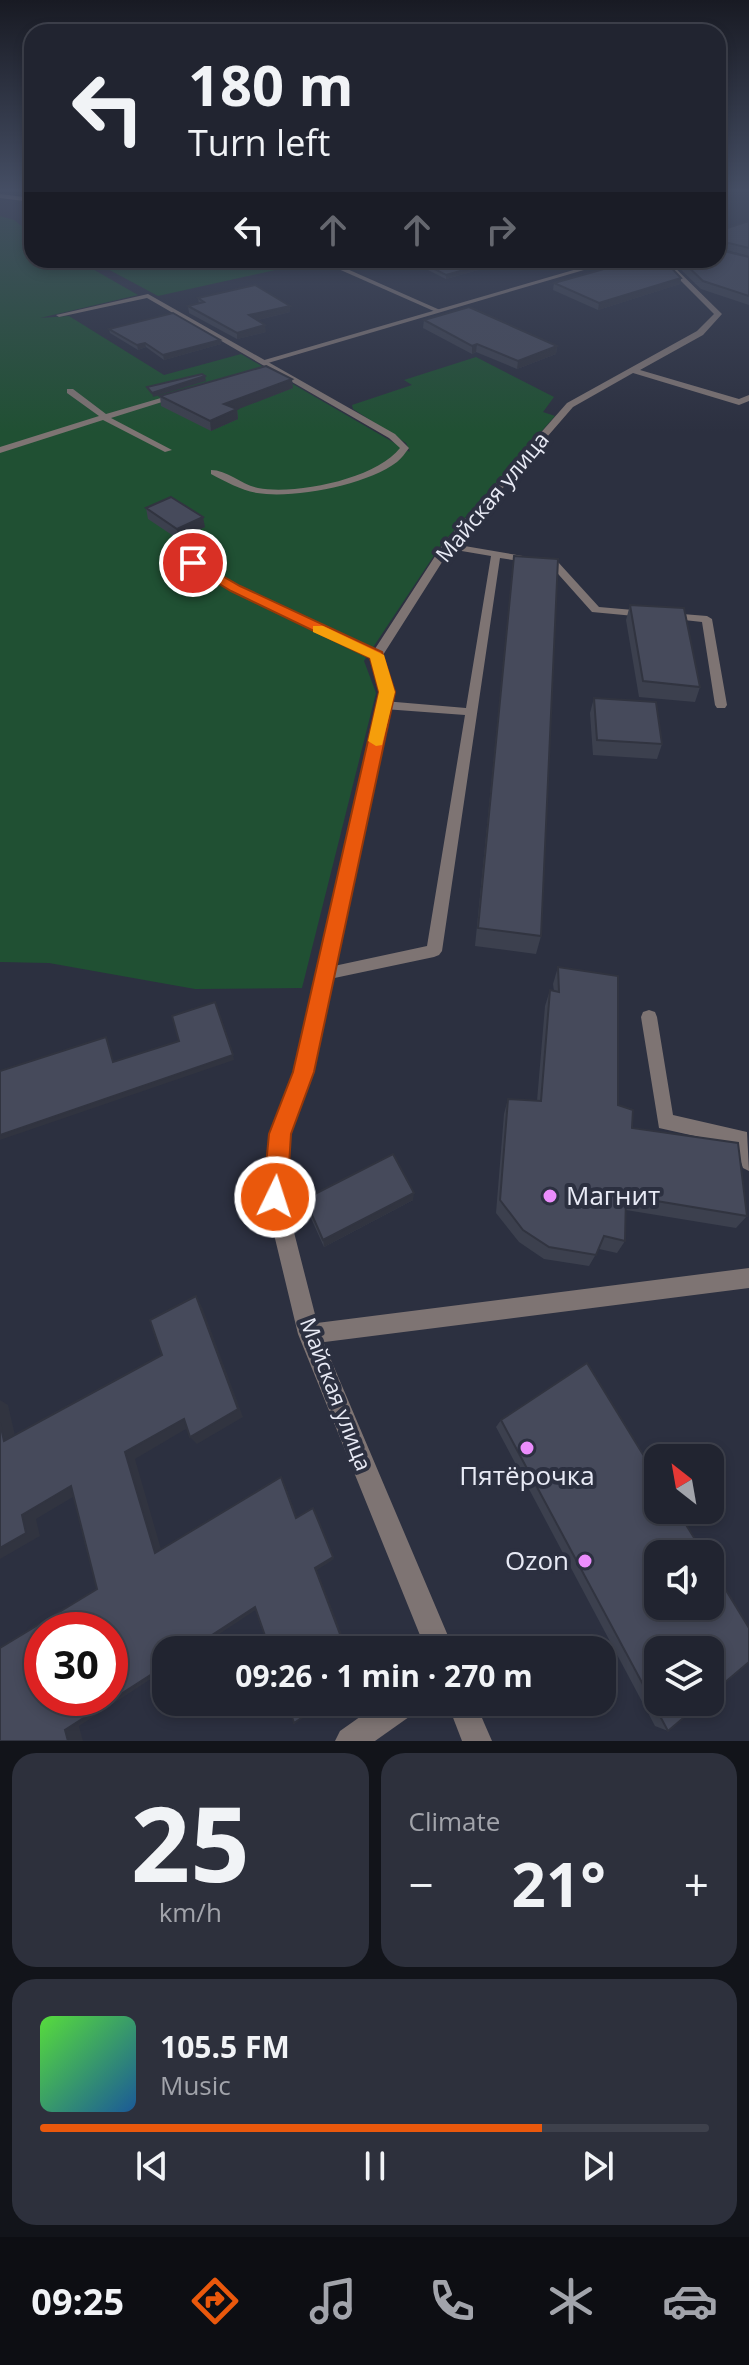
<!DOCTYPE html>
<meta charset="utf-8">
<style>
:root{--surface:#212430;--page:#2d303c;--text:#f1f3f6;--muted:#a2a4ab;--line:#3e414c;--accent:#ea580c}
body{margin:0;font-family:"Open Sans",sans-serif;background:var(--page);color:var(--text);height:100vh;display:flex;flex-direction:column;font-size:30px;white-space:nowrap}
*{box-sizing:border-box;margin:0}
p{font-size:26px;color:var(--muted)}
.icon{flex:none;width:44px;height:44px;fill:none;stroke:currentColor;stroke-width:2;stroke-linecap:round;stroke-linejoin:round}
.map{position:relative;height:1741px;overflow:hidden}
.side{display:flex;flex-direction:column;gap:12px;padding:12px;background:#12141a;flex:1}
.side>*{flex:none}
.hud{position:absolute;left:24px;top:24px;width:702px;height:244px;border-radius:24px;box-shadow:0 4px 12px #0003,0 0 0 2px var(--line);background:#212430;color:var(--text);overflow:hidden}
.needle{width:52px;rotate:329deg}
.buttons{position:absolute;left:644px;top:1444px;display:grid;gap:16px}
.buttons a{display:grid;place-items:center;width:80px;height:80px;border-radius:16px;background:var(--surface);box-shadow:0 4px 12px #0003,0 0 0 2px var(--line);font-size:40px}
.speed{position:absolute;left:24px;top:1612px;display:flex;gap:16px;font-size:40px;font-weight:700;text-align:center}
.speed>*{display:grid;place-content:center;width:104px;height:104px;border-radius:50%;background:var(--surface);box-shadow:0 4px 12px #0003,0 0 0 2px var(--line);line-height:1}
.speed .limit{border:12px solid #d22;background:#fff;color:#111}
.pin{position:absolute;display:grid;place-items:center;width:68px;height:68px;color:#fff;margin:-34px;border:4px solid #fff;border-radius:50%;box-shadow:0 2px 8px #0007}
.me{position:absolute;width:88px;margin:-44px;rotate:4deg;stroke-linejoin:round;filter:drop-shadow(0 0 6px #0008)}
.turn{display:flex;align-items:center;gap:28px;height:168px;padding:0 32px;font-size:36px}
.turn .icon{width:104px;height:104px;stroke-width:2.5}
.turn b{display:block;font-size:56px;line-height:68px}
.lanes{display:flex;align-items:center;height:76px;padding:0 32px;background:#0003;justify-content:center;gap:40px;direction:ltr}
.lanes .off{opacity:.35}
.big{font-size:60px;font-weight:700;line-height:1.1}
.side .widget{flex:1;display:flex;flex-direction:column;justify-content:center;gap:12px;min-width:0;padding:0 28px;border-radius:24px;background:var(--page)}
.side .dial{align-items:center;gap:0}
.dial b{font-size:104px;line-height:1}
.song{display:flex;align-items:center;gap:24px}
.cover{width:96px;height:96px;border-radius:12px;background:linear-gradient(135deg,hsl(110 70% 55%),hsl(210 70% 35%))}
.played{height:8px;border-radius:4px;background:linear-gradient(90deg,var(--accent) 75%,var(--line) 75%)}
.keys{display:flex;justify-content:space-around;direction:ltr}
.heat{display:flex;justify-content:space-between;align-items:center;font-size:44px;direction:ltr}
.side .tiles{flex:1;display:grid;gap:12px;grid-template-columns:1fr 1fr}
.widget:last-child{grid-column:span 2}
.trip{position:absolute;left:152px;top:1636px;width:464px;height:80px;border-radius:24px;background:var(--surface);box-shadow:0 4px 12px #0003,0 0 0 2px var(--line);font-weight:700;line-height:80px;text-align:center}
.tabs{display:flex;height:128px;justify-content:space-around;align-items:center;background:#0d0e13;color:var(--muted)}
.tabs .icon{width:56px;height:56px}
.tabs .current{color:var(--accent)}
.tabs b{font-size:36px;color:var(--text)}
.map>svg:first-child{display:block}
</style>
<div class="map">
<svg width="749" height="1741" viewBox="0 0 749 1741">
<rect width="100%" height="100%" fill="#2c3040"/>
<!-- green -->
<g fill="#205033">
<path d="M0 216 14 220 32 234V260H77L138 295 40 318 69 316 164 375 241 354 410 452 406 443 353 409 352 405 412 385 404 380 476 357 554 397 543 412 555 416 441 545 364 661 376 693 302 988 195 989 49 963 0 962Z"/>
<path d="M91 260H320L158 296Z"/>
</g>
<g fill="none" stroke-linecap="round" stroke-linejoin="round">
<!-- lane -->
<g fill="#7e7473" fill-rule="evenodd">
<path d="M549 260H557L581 270 576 271Z"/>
<path d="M329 261 440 310 441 311 436 312 327 264Z"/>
<path d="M148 294 395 434 409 448C405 453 402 458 397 462 367 485 294 499 257 493 241 490 226 482 211 474V470C227 470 242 485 258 488 296 495 376 479 400 448L389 438 147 298 59 317 56 315Z"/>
<path d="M67 389H73L106 414 178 393V397L111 418 172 450 165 452 103 420 0 453V447L99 416 67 393Z"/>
<path d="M447 543 558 562 599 607 645 611 650 614 645 617 592 612 551 566 500 558 442 951 439 955 434 957 325 980 320 979 317 974 320 969 427 946 465 715 384 709 378 705 384 701 466 708 491 556 444 548 442 546Z"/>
<path d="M171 547 240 587 383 655 381 657H373L232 591 168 552 166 550Z"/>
<path d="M670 613 707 616 712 619 727 705 725 708H717L715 705 702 622 666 618V614Z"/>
<path d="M649 1010 655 1012 657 1017 673 1115 747 1132 749 1171 743 1168 735 1145 659 1128 641 1017 643 1012Z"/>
<path d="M749 1268V1288L309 1344 302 1341 299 1334 302 1327 309 1324Z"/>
</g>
<!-- street -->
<g fill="#7e7473" fill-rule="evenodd">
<path d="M608 260H618L268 363 261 361Z"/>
<path d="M660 260H667L722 314 703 335 640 370 739 399 749 395V401L739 405 633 373 573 407 451 548 383 655 394 692 313 1072 290 1134 285 1197 320 1334 454 1650H426L298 1334 265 1197 270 1134 293 1072 380 692 371 655 443 544 567 403 697 331 714 314Z"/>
<path d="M381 1702H420L416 1712 375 1741H335L340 1731Z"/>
<path d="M447 1702H475L492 1741H462Z"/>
</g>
<!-- secondary -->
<path fill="#aa9a99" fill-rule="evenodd" d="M0 194 32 198V202L0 198Z"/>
</g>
<!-- wall -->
<g fill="#3c404e">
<path d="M749 221V256L719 248V250L749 257V305L701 289 673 262 674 260H718V231Z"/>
<path d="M408 260H514L446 279Z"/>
<path d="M609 260 681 278 680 284 598 310 553 290 554 283 608 268Z"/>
<path d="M198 298 290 306V312L258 320 266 332 237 339 189 313 188 306 199 304Z"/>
<path d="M424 320 557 346 556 354 517 369 476 352 472 354 423 328Z"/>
<path d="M109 329 220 340 221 344 164 360 146 347 138 350 110 333Z"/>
<path d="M293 388 237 409 238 419 211 431 161 406 160 396Z"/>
<path d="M146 508 205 527 178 539 148 519Z"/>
<path d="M514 556 541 936 536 954 475 946Z"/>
<path d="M630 605 700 687 695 702 639 697 626 620Z"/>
<path d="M594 698 662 744 657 759 593 755 590 713Z"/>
<path d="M558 967 618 1105 632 1128 747 1216 736 1228 626 1210 625 1241 617 1253 599 1249 589 1266 544 1259 519 1242 496 1213 504 1114 508 1099 537 1101 545 1006 550 990 554 991 553 984Z"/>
<path d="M305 1199 413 1200 324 1247 306 1207Z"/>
<path d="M501 1420 668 1731 655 1726 496 1427Z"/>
</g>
<!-- shaded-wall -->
<g fill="#313440">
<path d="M499 260H514L446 279V275Z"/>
<path d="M681 278 680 284 598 310 599 303Z"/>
<path d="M290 306V312L250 322 249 315Z"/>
<path d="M265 325 266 332 237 339V333Z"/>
<path d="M220 340 221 344 164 360 163 355Z"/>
<path d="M145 343 146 347 138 350 137 345Z"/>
<path d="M477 344 476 352 472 354V346Z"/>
<path d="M557 346 556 354 517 369 518 361Z"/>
<path d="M205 376 206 381 153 397 152 393Z"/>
<path d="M292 379 293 388 226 414 224 404Z"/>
<path d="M237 409 238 419 211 431 210 421Z"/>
<path d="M203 517 205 527 178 539 177 529Z"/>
<path d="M233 1055 234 1060 0 1140V1135Z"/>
<path d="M414 1193 413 1200 324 1247 323 1240Z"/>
<path d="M196 1296 202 1307 243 1417 197 1444 190 1437Z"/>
<path d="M0 1400 8 1405 18 1448 4 1441 0 1423Z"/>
<path d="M184 1419 191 1426 135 1459 163 1556 155 1553 125 1452Z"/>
<path d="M281 1477 284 1483 299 1522 296 1518Z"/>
<path d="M71 1486 83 1491 36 1519 40 1536 0 1559V1548L22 1515Z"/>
<path d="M313 1508 334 1559 317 1570 348 1650H346L315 1568Z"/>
<path d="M255 1607H260L195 1650H189Z"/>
<path d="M166 1665V1669L79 1726 83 1741H68L65 1730Z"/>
</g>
<!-- building -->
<g fill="#464a5b" stroke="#313440" stroke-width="2" fill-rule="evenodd">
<path d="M749 221V248L721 241 718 243V231Z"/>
<path d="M718 247 719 250 749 257V296L703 281 681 260H718Z"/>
<path d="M417 260H499L446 275Z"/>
<path d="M609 260H618L643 269 664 260 681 278 599 303 554 283 611 267Z"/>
<path d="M255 285 290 306 249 315 265 325 237 333 188 306 204 302 198 298Z"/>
<path d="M469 307 557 346 518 361 477 344 472 346 424 320Z"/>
<path d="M173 313 220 340 163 355 145 343 137 345 109 329Z"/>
<path d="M266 366 292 379 224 404 237 409 210 421 160 396Z"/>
<path d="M202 374 205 376 152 393 147 387Z"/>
<path d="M171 497 203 517 177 529 146 508Z"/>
<path d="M514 556 558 559 541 936 478 928Z"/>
<path d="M630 605 684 608 700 687 643 681Z"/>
<path d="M594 698 656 702 662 744 597 740Z"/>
<path d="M558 967 618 976V1105L633 1110 632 1128 738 1143 747 1216 626 1196 625 1241 604 1236 596 1255 549 1247 523 1230 500 1200 508 1099 541 1101 550 990 559 992Z"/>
<path d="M215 1002 233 1055 0 1135V1071L106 1037 113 1062 179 1041 172 1016Z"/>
<path d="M393 1154 414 1193 323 1240 305 1199Z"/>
<path d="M196 1296 238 1409 190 1437 184 1419 125 1452 155 1553 281 1477 296 1518 313 1508 333 1557 315 1568 346 1650H270L255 1607 189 1650H166V1665L65 1730 68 1741H0V1648L97 1589 71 1486 22 1515 26 1533 0 1548V1423L4 1441 162 1355 150 1320ZM42 1630H110V1698H42Z"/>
<path d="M587 1363 658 1479V1510H677L704 1554H658V1606H710V1564L749 1628V1662L710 1695V1650H658V1702H702L668 1731 501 1420Z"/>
<path d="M287 1702H325L294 1723Z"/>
</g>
<!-- sky -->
<linearGradient id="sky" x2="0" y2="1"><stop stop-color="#181a23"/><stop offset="0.44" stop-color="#454e64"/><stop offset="1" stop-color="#454e64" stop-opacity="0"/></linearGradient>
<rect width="749" height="432" fill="url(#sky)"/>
<!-- route -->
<path fill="#ea580c" stroke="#983908" stroke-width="2" d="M193 559 240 586 382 652 395 692 314 1072 291 1134 287 1197 284 1205 275 1209 267 1205 263 1197 269 1134 293 1072 379 692 370 658 231 591 188 565V560Z"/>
<!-- slow -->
<path fill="#f59e0b" d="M313 626H323L384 655 395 692 382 745 376 746 368 741 379 692 370 658 313 632Z"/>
<!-- markers -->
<g fill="#eb8dfc" stroke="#2c3040" stroke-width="3">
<circle cx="550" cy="1196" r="8"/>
<circle cx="527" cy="1448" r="8"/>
<circle cx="585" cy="1561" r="8"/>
</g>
<g text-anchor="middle" stroke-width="8" stroke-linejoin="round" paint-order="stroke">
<!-- street labels -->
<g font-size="22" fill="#e8eaf5" stroke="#2c3040">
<text transform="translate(492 497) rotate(-50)" y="8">Майская улица</text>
<text transform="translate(336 1394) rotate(69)" y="8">Майская улица</text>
</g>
<!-- near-poi labels -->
<g font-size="26" fill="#e8eaf5" stroke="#2c3040" text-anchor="start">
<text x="566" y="1205">Магнит</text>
<text x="527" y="1485" text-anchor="middle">Пятёрочка</text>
<text x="569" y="1570" text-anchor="end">Ozon</text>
</g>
</g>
</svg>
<div class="buttons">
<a><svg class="needle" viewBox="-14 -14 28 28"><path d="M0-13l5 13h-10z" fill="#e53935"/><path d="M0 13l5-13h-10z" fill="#a2a4ab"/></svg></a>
<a><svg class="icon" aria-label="sound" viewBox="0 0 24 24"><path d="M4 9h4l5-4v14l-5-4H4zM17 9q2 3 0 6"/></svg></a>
<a><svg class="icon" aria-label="layers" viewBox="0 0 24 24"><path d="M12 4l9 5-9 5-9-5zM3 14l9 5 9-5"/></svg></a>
</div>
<div class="speed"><div class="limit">30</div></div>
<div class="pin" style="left:193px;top:563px;background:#d93025"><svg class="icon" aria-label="arrive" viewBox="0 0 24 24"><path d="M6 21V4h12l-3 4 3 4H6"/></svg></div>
<svg class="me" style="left:275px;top:1197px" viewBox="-20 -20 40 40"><circle r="17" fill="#ea580c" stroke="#fff" stroke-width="3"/><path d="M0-11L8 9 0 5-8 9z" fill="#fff"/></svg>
<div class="trip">09:26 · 1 min · 270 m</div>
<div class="hud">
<div class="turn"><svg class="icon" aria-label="left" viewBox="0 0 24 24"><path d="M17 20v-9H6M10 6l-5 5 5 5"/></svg><div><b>180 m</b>Turn left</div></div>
<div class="lanes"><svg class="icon" aria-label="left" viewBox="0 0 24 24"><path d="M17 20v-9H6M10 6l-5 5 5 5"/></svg><svg class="icon off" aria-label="ahead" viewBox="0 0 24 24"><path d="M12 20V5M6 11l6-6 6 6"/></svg><svg class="icon off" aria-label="ahead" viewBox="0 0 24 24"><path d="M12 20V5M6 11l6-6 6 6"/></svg><svg class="icon off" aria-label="right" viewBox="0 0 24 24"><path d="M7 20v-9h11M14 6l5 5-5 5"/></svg></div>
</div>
</div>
<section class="side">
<div class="tiles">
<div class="widget dial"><b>25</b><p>km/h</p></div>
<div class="widget"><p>Climate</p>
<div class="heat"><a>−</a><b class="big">21°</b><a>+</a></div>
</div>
<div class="widget">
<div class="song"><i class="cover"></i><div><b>105.5 FM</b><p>Music</p></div></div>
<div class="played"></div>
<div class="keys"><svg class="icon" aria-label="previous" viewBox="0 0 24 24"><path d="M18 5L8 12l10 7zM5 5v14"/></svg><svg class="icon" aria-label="pause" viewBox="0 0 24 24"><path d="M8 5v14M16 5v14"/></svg><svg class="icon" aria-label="next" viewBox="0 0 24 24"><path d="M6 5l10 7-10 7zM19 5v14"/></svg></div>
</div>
</div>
</section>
<nav class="tabs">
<b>09:25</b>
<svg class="icon current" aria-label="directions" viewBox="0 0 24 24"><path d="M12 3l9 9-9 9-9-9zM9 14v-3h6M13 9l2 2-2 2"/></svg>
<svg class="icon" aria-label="music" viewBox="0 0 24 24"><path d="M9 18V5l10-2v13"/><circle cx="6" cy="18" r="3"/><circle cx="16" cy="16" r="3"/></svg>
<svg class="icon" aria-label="phone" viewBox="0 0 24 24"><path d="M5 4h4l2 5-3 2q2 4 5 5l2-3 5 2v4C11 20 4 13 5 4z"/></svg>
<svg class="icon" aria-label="climate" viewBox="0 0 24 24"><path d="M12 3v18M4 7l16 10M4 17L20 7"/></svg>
<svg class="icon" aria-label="car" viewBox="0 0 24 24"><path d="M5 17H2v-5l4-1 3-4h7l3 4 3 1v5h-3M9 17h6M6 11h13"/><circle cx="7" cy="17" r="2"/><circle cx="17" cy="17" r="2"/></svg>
</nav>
